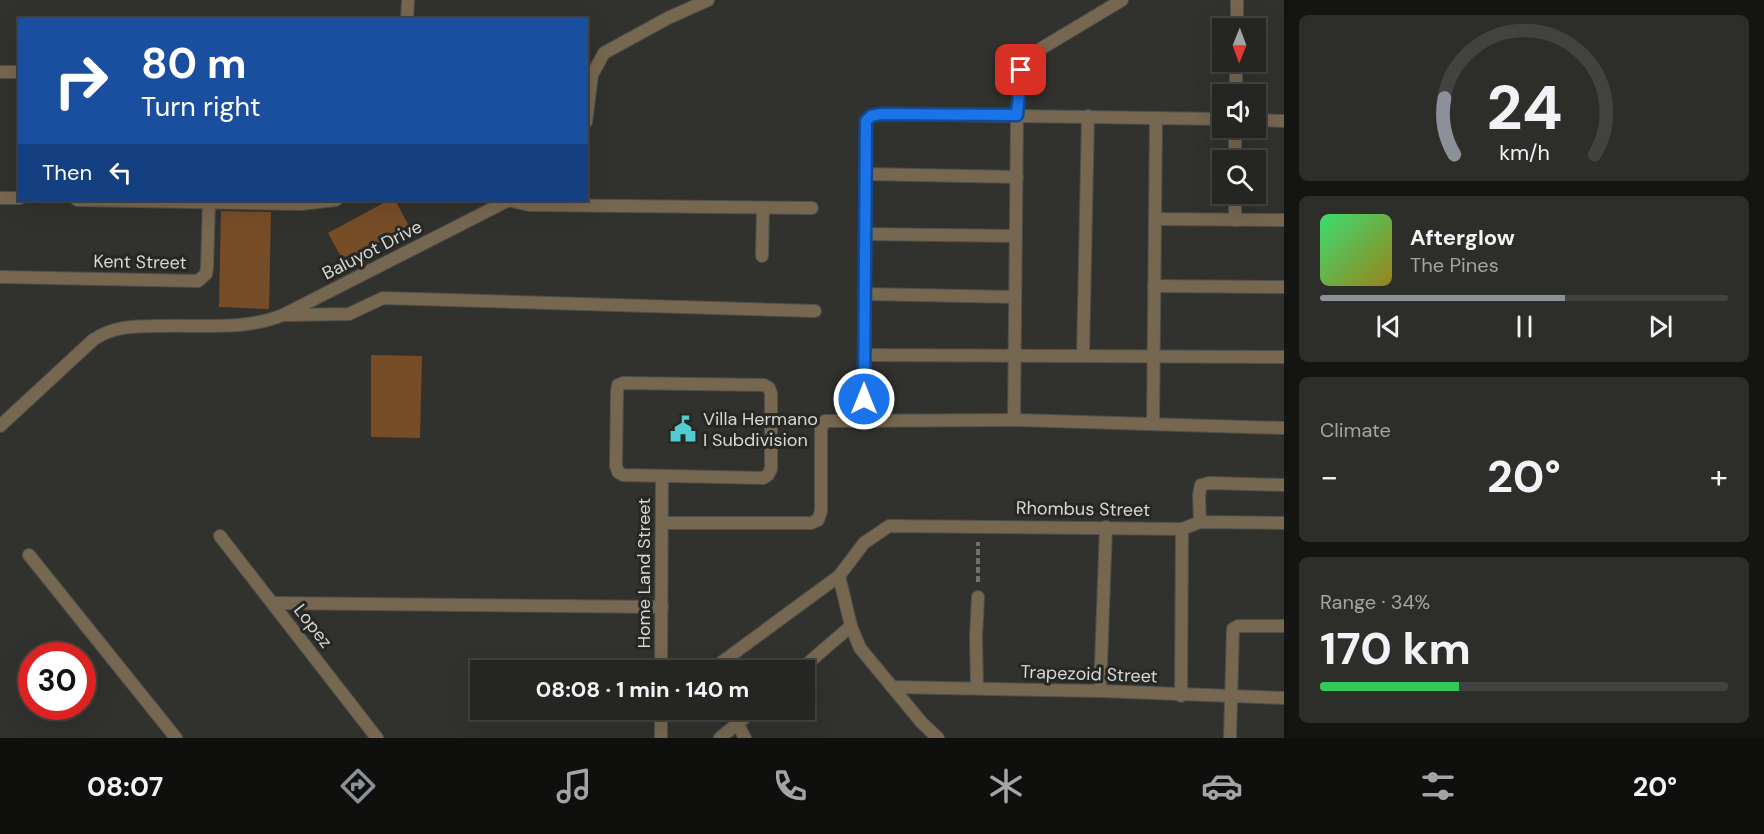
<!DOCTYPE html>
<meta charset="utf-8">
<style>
:root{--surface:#252522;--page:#2d2d2a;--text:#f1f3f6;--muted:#a3a5a5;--line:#424240;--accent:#8c9099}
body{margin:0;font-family:"DM Sans",sans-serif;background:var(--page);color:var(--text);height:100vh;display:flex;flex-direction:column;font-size:22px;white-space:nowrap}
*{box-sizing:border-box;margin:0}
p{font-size:20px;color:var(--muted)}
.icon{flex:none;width:33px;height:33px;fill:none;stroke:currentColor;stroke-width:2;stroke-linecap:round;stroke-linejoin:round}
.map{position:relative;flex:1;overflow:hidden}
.panel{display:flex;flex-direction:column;gap:15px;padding:15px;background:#141413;width:480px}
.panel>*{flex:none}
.hud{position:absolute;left:18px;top:18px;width:570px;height:183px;border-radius:0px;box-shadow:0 6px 24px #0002,0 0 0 2px var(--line);background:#1a4fa0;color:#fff;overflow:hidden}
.needle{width:39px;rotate:181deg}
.tools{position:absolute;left:1212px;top:18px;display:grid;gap:12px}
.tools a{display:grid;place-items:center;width:54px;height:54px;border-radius:0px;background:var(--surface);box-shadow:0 6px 24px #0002,0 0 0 2px var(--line);font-size:30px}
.speed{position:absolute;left:18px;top:642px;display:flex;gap:12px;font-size:30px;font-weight:700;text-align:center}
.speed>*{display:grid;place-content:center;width:78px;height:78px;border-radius:50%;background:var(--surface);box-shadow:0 6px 24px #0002,0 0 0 2px var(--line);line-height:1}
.speed .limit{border:9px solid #d22;background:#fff;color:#111}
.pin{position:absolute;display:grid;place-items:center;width:51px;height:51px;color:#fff;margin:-26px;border-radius:12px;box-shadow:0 3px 9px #0006}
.me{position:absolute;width:66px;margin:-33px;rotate:0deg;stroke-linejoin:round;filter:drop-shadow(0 0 4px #0008)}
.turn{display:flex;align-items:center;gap:21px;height:126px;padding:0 24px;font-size:27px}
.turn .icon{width:78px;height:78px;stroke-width:2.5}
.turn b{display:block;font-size:42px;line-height:51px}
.then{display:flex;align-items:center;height:57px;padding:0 24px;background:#0003;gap:12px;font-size:22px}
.big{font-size:45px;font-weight:700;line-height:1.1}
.panel .card{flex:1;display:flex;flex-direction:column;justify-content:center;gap:9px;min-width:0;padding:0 21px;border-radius:9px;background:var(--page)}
.panel .dial{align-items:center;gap:0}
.dial svg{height:156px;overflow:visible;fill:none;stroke:var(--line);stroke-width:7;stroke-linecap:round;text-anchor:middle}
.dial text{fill:var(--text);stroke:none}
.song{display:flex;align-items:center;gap:18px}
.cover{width:72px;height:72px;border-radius:9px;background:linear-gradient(135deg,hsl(140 70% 55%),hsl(50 70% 35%))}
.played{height:6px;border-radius:3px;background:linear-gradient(90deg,var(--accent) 60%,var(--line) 60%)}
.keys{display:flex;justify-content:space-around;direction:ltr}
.heat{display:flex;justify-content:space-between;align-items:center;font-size:33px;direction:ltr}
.charge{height:9px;border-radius:4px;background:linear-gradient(90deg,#34c759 34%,var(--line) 0)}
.trip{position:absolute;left:470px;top:660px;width:345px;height:60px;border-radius:0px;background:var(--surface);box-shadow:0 6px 24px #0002,0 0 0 2px var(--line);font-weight:700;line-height:60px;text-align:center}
.tabs{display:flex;height:96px;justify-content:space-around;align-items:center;background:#0f0f0e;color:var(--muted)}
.tabs .icon{width:42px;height:42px}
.tabs .selected{color:var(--accent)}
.tabs b{font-size:27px;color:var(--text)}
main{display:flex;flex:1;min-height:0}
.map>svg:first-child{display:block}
</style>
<main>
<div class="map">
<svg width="1284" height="738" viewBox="0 0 1284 738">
<rect width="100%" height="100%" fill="#31312e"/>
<!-- green -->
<g fill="#774d28">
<path d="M389 200H395L409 226 344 262 328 233Z"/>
<path d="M221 211 271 212 269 309 219 307Z"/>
<path d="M371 355 422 356 420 438 371 437Z"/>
</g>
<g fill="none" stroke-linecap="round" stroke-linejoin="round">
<!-- service casing -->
<g stroke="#4f4f4c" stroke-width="14">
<g id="service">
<path d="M508 200 529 205 812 208"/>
<path d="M762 256 763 208"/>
<path d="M1200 522 1199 495 1201 485 1209 483 1284 485"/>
<path d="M1182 529 1200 522 1284 523"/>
</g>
</g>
<!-- pedestrian casing -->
<g stroke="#4f4f4c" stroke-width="14">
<path id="pedestrian" d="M662 523H811"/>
</g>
<!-- minor casing -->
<g stroke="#4f4f4c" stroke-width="14">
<g id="minor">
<path d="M407 20 408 0"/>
<path d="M1237 28V0"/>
<path d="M0 72H20"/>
<path d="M1236 94V62"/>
<path d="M1256 120 1284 121"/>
<path d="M586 122 592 75 604 53 668 18 708 0"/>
<path d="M1235 160V128"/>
<path d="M866 174 1017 177"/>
<path d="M0 198H20"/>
<path d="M77 200 301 204 336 200"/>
<path d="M1155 219 1284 220"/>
<path d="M1235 220V194"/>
<path d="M865 234 1016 236"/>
<path d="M0 277 198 281 206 274 207 268 209 202"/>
<path d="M1154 286 1284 287"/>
<path d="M865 294 1015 297"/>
<path d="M287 315 349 314 383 298 815 311"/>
<path d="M864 355 1284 357"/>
<path d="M1083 356 1088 116"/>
<path d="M623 383 764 385 769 388 771 393V469L768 475 763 478 623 475 618 472 616 466 617 390 618 385Z"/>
<path d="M1014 420 1017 115 1021 70 1027 57 1122 0"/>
<path d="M864 421 866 121 871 116 880 114 1222 119"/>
<path d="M1153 424 1156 118"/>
<path d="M0 426 93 340C115 325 138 326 164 326 204 325 246 330 283 315L509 200"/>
<path d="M811 523 818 520 821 511V428L825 421 1014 420 1284 428"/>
<path d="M220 536 377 738"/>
<path d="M29 555 176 738"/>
<path d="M839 576 851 626 860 648 922 723 938 738"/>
<path d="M273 603 662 607"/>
<path d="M661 670 662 476"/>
<path d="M711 670 839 576 864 543 889 526 1182 529 1181 696"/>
<path d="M800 670 851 626"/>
<path d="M892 687 1100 691 1284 698"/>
<path d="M977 688 976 637 978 597"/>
<path d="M1100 691 1106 527"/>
<path d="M737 723 745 738"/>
<path d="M661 738V710"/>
<path d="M720 738 754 710"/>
<path d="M1230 738 1233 629 1238 626H1284"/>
</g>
</g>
<!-- path -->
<path stroke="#71716e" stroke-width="4" stroke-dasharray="6 3" stroke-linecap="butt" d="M978 582V542"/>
<!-- service -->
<use href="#service" stroke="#766750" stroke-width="12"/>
<!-- pedestrian -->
<use href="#pedestrian" stroke="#766750" stroke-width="12"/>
<!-- minor -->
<use href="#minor" stroke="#766750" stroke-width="12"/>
</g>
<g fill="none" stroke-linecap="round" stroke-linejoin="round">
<!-- route casing -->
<g stroke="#114b97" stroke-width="15">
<path id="route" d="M864 399 866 121 871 116 880 114 1017 115 1021 70"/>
</g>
<!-- route -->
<use href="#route" stroke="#1a73e8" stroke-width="10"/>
</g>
<!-- icons -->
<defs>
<g id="civic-bare" transform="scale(2.07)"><path d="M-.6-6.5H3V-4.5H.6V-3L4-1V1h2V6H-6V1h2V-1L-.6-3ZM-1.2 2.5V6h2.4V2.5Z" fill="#51ccd1" stroke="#272724" stroke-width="2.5" paint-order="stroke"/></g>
</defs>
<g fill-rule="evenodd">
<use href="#civic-bare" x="683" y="429"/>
</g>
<g text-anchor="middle" stroke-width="6" stroke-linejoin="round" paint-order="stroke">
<!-- street labels -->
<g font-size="18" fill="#d7d7d5" stroke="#272724">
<text transform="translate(372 250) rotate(-27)" y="6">Baluyot Drive</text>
<text transform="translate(140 262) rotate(1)" y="6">Kent Street</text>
<text transform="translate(1083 509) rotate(1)" y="6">Rhombus Street</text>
<text transform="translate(644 573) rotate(-90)" y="6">Home Land Street</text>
<text transform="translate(313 626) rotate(52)" y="6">Lopez</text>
<text transform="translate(1089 674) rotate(2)" y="6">Trapezoid Street</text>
</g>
<!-- poi labels -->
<g font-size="18" fill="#d7d7d5" stroke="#272724" text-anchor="start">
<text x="703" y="425">Villa Hermano<tspan x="703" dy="21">I Subdivision</tspan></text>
</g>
</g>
</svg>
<div class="tools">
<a><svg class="needle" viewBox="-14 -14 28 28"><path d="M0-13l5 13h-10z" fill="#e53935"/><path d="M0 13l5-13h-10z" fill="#a3a5a5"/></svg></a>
<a><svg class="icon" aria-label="sound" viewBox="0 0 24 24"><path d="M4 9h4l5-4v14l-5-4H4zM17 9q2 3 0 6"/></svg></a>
<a><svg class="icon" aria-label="search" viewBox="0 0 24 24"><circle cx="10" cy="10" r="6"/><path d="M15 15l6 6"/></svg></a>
</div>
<div class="speed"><div class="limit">30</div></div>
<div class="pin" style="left:1021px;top:70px;background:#d93025"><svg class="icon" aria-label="arrive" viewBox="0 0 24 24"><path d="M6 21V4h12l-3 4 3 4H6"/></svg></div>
<svg class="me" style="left:864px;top:399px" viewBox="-20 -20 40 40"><circle r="17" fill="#1a73e8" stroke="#fff" stroke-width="3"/><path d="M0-11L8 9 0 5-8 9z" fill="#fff"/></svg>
<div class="trip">08:08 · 1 min · 140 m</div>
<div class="hud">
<div class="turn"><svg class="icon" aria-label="right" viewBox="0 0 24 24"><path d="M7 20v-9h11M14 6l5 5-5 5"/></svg><div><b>80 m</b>Turn right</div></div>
<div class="then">Then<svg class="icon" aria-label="left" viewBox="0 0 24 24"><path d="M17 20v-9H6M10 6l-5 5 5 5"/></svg></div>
</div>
</div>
<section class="panel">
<div class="card dial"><svg viewBox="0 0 100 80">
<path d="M14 69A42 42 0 1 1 86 69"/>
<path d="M14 69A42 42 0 0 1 9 40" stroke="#8c9099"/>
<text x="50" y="56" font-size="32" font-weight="700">24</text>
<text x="50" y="72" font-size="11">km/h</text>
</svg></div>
<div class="card">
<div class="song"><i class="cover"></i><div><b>Afterglow</b><p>The Pines</p></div></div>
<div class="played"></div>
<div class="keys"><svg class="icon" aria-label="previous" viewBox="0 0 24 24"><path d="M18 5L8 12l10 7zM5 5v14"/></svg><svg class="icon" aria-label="pause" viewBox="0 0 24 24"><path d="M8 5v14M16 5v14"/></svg><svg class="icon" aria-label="next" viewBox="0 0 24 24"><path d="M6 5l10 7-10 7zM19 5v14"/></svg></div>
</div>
<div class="card"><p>Climate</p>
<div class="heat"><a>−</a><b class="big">20°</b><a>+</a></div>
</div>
<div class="card"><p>Range · 34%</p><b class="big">170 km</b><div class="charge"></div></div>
</section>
</main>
<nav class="tabs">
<b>08:07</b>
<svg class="icon selected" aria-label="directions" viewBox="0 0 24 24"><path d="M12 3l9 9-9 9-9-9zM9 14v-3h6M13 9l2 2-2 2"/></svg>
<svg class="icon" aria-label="music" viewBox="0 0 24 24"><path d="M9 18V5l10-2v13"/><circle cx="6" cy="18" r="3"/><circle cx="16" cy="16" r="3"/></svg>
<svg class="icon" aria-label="phone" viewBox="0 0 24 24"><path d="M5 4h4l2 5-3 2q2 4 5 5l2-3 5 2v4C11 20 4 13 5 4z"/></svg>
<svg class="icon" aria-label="climate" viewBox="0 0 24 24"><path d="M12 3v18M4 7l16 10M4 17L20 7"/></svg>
<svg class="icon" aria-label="car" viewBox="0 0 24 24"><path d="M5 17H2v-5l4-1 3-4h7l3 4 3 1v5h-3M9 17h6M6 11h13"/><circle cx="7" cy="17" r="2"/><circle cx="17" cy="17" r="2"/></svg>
<svg class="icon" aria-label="filters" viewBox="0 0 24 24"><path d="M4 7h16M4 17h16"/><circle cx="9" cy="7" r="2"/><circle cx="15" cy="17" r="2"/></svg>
<b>20°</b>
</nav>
